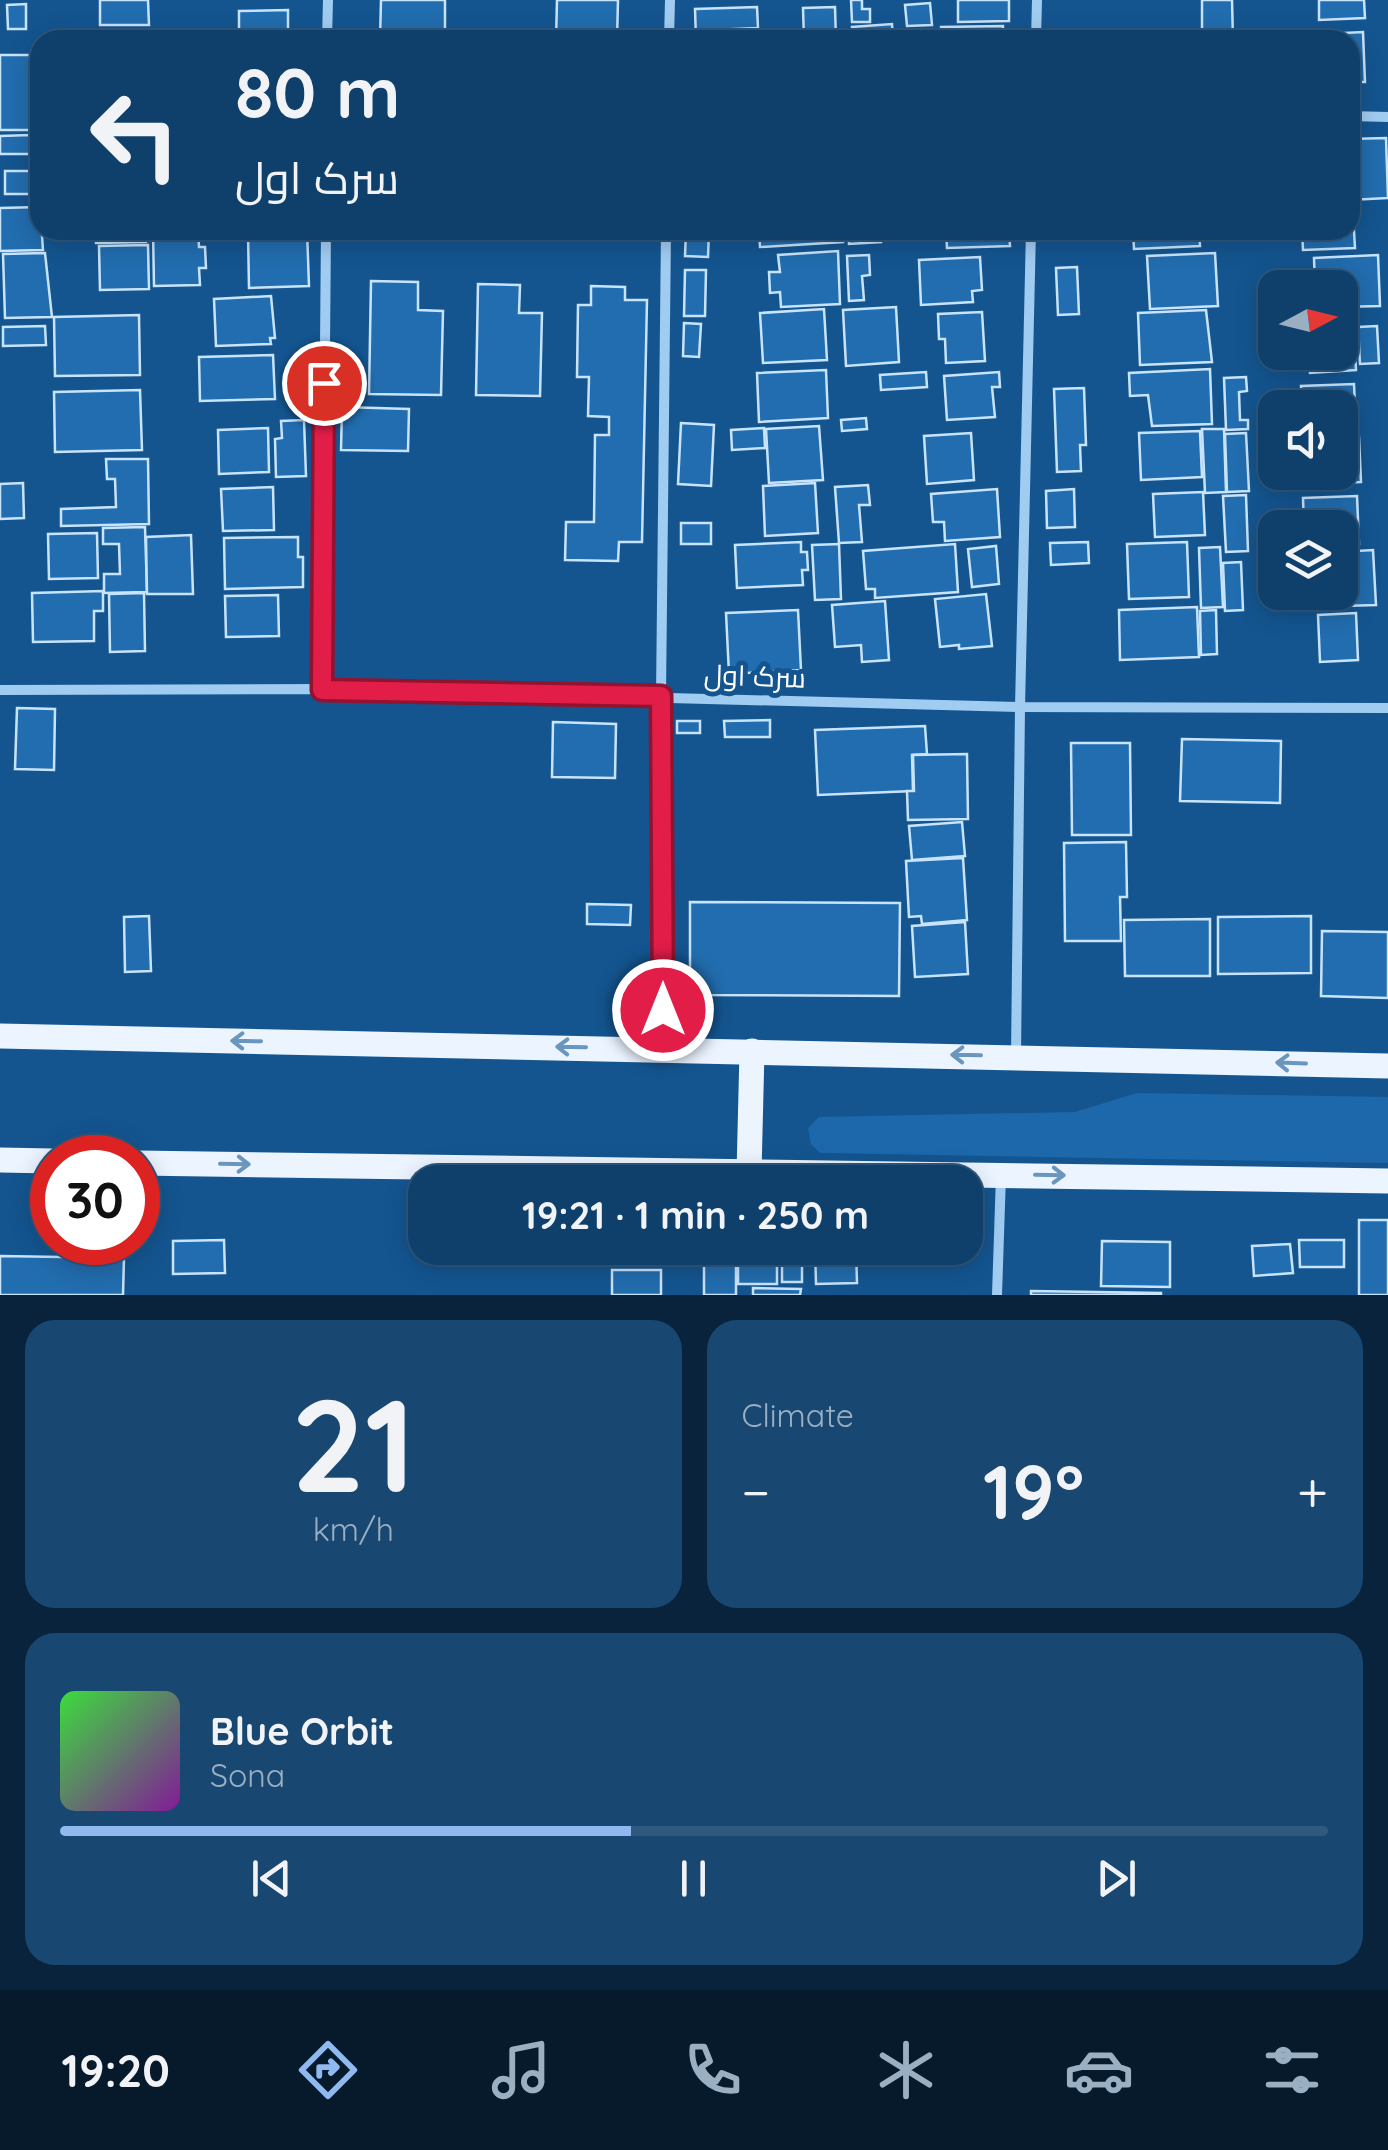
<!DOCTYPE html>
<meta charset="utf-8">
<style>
:root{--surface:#0f406c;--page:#184772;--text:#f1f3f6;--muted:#9bafc2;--line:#2f597f;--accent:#90b9f0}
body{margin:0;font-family:Quicksand,Cairo,sans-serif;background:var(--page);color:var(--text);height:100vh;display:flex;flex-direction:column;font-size:38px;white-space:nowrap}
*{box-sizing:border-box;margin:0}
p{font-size:32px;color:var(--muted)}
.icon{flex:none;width:55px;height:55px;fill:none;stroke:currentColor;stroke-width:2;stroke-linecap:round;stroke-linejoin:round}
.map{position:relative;height:1295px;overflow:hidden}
.details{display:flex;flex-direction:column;gap:25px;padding:25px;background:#08233b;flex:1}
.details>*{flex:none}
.banner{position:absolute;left:30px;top:30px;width:1330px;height:210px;border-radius:30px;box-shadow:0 5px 25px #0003,0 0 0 2px var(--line);background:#0f406c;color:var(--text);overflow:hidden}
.needle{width:65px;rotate:83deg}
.tools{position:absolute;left:1258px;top:270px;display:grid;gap:20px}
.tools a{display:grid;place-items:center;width:100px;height:100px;border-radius:20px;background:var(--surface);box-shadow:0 5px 25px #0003,0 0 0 2px var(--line);font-size:50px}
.speed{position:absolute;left:30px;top:1135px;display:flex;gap:20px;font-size:50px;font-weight:700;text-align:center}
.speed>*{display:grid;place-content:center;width:130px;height:130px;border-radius:50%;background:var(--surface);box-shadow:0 5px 25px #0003,0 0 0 2px var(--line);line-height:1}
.speed .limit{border:15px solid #d22;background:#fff;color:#111}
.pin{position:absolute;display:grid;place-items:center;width:85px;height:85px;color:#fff;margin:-42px;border:5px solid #fff;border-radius:50%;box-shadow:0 2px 10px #0007}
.me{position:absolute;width:110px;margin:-55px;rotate:0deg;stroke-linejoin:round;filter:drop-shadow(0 0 8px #0008)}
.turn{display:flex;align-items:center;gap:35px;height:210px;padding:0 40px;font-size:45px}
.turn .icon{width:130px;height:130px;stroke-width:2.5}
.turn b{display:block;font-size:70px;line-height:85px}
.big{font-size:75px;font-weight:700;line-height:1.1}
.details .card{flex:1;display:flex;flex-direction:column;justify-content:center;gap:15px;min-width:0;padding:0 35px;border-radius:30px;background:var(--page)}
.details .dial{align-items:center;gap:0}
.dial b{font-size:130px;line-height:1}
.song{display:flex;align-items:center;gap:30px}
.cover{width:120px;height:120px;border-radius:15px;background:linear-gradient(135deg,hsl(120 70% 55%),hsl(290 70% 35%))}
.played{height:10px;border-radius:5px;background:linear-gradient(90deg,var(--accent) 45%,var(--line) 45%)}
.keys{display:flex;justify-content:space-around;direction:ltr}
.heat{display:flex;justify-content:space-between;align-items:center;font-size:55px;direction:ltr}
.details .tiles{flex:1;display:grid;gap:25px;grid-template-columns:1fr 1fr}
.card:last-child{grid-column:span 2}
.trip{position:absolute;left:408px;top:1165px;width:575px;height:100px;border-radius:30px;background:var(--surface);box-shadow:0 5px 25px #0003,0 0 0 2px var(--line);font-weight:700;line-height:100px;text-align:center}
.dock{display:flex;height:160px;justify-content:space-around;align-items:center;background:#061a2b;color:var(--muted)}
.dock .icon{width:70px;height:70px}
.dock .current{color:var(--accent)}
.dock b{font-size:45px;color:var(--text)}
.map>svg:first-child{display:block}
</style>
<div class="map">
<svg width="1388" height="1295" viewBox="0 0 1388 1295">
<rect width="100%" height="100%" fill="#145590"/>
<!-- green -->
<path fill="#1c68aa" d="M1137 1093 1388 1097V1163L820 1153 811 1144 808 1128 819 1117 1075 1112Z"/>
<!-- building -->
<g fill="#226daf" stroke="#c8e4fc" stroke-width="2.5">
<path d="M100 0H148L149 25H100Z"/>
<path d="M381 0H445V40H380Z"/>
<path d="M557 0H618L617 40H556Z"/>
<path d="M851 0H862V9H870V22H852Z"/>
<path d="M958 0H1009V21L958 22Z"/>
<path d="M1202 0H1232L1233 40H1202Z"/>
<path d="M1319 0H1364L1365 18 1319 20Z"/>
<path d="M930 3 932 25 907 26 905 5Z"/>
<path d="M26 4V29H8L7 5Z"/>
<path d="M757 7 758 28 713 30V40H696L695 9Z"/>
<path d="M835 7 836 40H804L803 8Z"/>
<path d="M288 10V40H239V11Z"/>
<path d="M892 24 893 40H853L852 27Z"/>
<path d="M1003 26V40H941V27Z"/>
<path d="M1363 32 1365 82H1350V40H1324V34Z"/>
<path d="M0 55H30L31 130H0Z"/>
<path d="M30 135V154H0V136Z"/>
<path d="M1386 138 1388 198 1350 200V139Z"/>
<path d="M5 171H38L37 194H5Z"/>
<path d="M40 207 43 250 0 251V208Z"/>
<path d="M1350 213H1353L1355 248 1303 250 1302 230H1350Z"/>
<path d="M96 230H146V242L96 243Z"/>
<path d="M153 230H198L199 247H205L206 268H199L200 285 154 286Z"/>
<path d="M279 230H307L309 286 249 288 248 233Z"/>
<path d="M686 230H709L708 257 685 256Z"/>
<path d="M759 230H842L843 242 760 247Z"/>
<path d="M849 230H908V234L880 235 881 242 849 244Z"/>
<path d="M946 230H1009L1010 246 947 248Z"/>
<path d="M1133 230H1199L1200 246 1134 249Z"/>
<path d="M148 245 149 289 100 290 99 246Z"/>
<path d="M838 251 840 304 781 307 780 292 770 293 769 272H780L778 255Z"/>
<path d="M45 253 52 317 5 318 3 254Z"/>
<path d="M1215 253 1218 306 1150 309 1147 256Z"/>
<path d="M869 255 870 275 862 276 864 300 849 301 847 256Z"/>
<path d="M1378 255 1380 306 1340 307V288H1315L1314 258Z"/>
<path d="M980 257 982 290 972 291 973 302 921 305 919 260Z"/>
<path d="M1077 267 1079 314 1058 315 1056 268Z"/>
<path d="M685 270H706L705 316H684Z"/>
<path d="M371 281 418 282V310L443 311 441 395 369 394Z"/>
<path d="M478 284 520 285 519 313H542L540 396 476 395Z"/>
<path d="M591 286 625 287V300H647L642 542H619L618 561 565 560 566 522H594L595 435H609V417L588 416 589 377H577L578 305H591Z"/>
<path d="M271 296 275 338H270L271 344 216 346 214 299Z"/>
<path d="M896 307 899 362 846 366 843 310Z"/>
<path d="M824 309 827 360 763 363 760 313Z"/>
<path d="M1206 310 1212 362 1140 365 1138 313Z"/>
<path d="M982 312 985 361 946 363 945 339H939L938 314Z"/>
<path d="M139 315 140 375 55 376 54 317Z"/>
<path d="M684 323 701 324 699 357 683 356Z"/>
<path d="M45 326 46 345 3 346V327Z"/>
<path d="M1377 326 1379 363 1360 364 1358 327Z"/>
<path d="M1340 328H1354L1356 370 1310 373 1309 352H1340Z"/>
<path d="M273 355 275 399 200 401 199 357Z"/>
<path d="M1210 369 1212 424 1152 426 1148 395 1130 396 1129 373Z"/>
<path d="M826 370 828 418 759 422 757 373Z"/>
<path d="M926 372 927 387 881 390 880 375Z"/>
<path d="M999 372 1000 387H992L995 417 947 420 944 376Z"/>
<path d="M1246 377 1247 391 1239 392 1240 420H1248V429L1226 430 1224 378Z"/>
<path d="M1354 384 1356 427H1340V408H1302L1301 386Z"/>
<path d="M1084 388 1086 445H1080L1081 471 1057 472 1054 389Z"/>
<path d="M140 390 142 450 55 452 54 392Z"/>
<path d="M342 407 409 409 408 451 341 450Z"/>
<path d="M866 418 867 429 842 431 841 420Z"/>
<path d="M304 420 306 476 276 477 275 439 282 438 281 421Z"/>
<path d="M681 423 714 425 711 486 678 484Z"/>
<path d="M819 426 823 480 769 483 766 429Z"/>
<path d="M268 428 269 472 219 474 218 430Z"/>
<path d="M764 428 765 448 732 450 731 430Z"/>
<path d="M1202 429H1224L1226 492 1205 493Z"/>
<path d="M1200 431 1202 477 1141 480 1139 433Z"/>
<path d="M971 433 974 480 927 484 924 436Z"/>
<path d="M1246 433 1249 491 1227 492 1225 434Z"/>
<path d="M1359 437 1361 482 1308 484V472H1340V438Z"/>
<path d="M106 459H148L149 524 61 526V509L116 507 115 479H107Z"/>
<path d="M23 483 24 518 0 519V484Z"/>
<path d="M815 483 818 533 765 536 763 486Z"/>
<path d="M868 485 870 505H859L862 542 839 543 835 487Z"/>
<path d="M273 487 274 530 223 531 221 489Z"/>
<path d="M997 489 1000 537 945 541 944 522H933L931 494Z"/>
<path d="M1074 489 1075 527 1047 528 1046 491Z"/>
<path d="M1203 492 1205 535 1155 537 1153 494Z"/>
<path d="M1246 495 1248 551 1226 552 1223 496Z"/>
<path d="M1357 496 1359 544H1340V528H1304L1303 498Z"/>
<rect x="681" y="523" width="30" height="21"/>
<path d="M145 527 147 592 104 593V574H120L119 544H103V528Z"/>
<path d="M97 533 98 578 49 579 48 534Z"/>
<path d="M191 535 193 594H147L146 537Z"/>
<path d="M298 537V557H303V587L225 589 224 538Z"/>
<path d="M801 542V552H807L808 570H802L803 585 737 588 735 545Z"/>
<path d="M1088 542 1089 563 1051 565 1050 543Z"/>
<path d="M1187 542 1189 597 1129 599 1127 544Z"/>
<path d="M839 544 841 599 815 600 812 545Z"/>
<path d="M955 544 958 592 875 598V589H866L863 551Z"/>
<path d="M996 546 999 584 972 587 968 549Z"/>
<path d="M1220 547 1223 607 1201 608 1199 548Z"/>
<path d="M1373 550 1376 605 1309 607V592H1340V552Z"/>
<path d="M1241 562 1243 610 1225 611 1223 563Z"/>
<path d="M103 591V611H94V641L33 642 32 593Z"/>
<path d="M144 593 145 651 110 652 109 594Z"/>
<path d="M986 594 992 646 959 649V645L940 647 935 599Z"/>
<path d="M278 595 279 636 226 637 225 596Z"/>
<path d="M885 601 889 660 862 662 861 645 835 647 832 605Z"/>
<path d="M1197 607 1199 657 1120 660 1119 610Z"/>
<path d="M798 610 801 670 729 674 726 613Z"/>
<path d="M1216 610 1217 654 1201 655 1200 611Z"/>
<path d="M1356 613 1358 660 1320 662 1318 615Z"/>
<path d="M17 708 55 709 54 770 15 769Z"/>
<path d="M770 720V737H725L724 721Z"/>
<rect x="677" y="721" width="23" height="12"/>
<path d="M553 722 616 724 615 778 552 777Z"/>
<path d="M925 726 927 754 912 755 913 791 818 795 815 730Z"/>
<path d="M1182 739 1281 741 1280 803 1180 801Z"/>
<path d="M1071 743H1130L1131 835H1072Z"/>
<path d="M967 754 968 819 908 820 907 791H914L913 755Z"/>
<path d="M962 822 965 856 912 860 909 826Z"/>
<path d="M1126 842 1127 897H1120L1121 941H1065L1064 843Z"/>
<path d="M963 858 967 920 922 924 921 916 909 917 906 861Z"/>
<path d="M690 902 900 903 899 996 690 995Z"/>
<path d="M587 904 631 905 630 925 587 924Z"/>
<path d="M149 916 151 971 125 972 124 917Z"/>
<path d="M1311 916V973L1218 974V917Z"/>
<path d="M1210 919V976H1125L1124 920Z"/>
<path d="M965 922 968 974 915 977 912 926Z"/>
<path d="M1322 931 1388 932V998L1321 996Z"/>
<rect x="1359" y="1220" width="29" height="75"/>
<path d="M224 1240 225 1273 173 1274V1241Z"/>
<path d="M1299 1240H1344V1267H1300Z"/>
<path d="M1102 1241 1170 1242V1287L1101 1286Z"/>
<path d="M1290 1244 1293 1273 1254 1276 1252 1246Z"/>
<path d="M554 1248H596V1260L554 1259Z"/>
<path d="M606 1248H667V1262L606 1264Z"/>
<rect x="704" y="1248" width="32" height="47"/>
<rect x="738" y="1248" width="39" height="36"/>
<rect x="782" y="1248" width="20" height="34"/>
<path d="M815 1248H856L857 1283 816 1284Z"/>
<path d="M0 1256 124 1258 123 1295H0Z"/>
<rect x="612" y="1270" width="49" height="25"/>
<path d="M753 1288 801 1289 800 1295H753Z"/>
<path d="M1031 1291 1161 1293V1295H1031Z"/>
</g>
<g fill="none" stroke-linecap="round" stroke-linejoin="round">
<!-- minor -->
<g stroke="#a1ccf1" stroke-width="10">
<path d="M327 40 328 0"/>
<path d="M669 40 670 0"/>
<path d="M1036 40 1037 0"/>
<path d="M1350 116 1388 117"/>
<path d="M322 689 326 230"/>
<path d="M0 690 322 689 1020 707 1388 708"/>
<path d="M663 1049 661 696 666 230"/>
<path d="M1016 1055 1020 707 1031 230"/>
<path d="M997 1295 1001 1175"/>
</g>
<!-- primary -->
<g stroke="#ebf4ff" stroke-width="25">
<path d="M0 1036 1388 1066"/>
<path d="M0 1160 52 1161"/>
<path d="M138 1163 1388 1181"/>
<path d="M749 1173 752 1051"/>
</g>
</g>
<!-- one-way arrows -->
<defs><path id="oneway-shaft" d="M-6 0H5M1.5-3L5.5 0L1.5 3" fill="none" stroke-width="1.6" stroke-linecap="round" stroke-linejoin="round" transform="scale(2.5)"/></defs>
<g stroke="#6a95bc">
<use href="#oneway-shaft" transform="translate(246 1041) rotate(-179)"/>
<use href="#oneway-shaft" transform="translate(571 1047) rotate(-179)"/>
<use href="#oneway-shaft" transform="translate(966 1055) rotate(-179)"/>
<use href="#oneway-shaft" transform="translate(1291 1063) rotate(-178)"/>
<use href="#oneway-shaft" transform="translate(235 1164) rotate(1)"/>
<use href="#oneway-shaft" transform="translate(1050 1175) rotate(1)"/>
</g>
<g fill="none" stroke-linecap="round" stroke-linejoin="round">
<!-- route casing -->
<g stroke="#92132f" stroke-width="25">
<path id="route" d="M324 383 322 690 661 696 663 1010"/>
</g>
<!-- route -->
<use href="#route" stroke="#e11d48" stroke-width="18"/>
</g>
<g text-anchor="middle" stroke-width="10" stroke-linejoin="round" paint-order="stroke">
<!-- street labels -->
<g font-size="28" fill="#fff" stroke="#145590">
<text transform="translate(755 676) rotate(2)" y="10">سرک‌ اول</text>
</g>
</g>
</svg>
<div class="tools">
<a><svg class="needle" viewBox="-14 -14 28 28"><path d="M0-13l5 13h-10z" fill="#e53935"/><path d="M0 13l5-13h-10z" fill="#9bafc2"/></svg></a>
<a><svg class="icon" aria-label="sound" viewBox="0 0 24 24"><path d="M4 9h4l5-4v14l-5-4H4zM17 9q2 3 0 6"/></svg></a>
<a><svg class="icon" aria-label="layers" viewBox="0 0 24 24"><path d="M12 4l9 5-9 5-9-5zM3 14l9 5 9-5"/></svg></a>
</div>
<div class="speed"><div class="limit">30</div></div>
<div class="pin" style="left:324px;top:383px;background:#d93025"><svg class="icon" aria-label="arrive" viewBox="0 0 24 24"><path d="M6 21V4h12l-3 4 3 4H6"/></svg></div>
<svg class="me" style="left:663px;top:1010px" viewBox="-20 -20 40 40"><circle r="17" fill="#e11d48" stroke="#fff" stroke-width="3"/><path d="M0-11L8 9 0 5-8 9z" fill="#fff"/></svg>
<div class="trip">19:21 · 1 min · 250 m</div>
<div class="banner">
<div class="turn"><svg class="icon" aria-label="left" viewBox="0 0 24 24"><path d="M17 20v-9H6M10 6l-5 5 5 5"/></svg><div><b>80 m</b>سرک‌ اول</div></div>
</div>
</div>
<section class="details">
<div class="tiles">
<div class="card dial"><b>21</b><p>km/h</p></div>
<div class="card"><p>Climate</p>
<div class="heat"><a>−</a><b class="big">19°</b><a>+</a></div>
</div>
<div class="card">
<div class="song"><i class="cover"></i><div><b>Blue Orbit</b><p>Sona</p></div></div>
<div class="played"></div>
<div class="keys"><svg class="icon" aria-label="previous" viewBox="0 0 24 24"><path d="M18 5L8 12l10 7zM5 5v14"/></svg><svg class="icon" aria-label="pause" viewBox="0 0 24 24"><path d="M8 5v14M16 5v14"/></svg><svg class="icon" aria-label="next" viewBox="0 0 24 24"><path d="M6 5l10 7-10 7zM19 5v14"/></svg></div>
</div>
</div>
</section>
<nav class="dock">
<b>19:20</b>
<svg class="icon current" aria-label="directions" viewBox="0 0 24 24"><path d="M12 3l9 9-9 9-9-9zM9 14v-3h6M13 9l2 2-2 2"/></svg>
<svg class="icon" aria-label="music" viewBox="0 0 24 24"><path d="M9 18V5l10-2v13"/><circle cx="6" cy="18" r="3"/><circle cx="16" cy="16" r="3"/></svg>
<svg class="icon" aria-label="phone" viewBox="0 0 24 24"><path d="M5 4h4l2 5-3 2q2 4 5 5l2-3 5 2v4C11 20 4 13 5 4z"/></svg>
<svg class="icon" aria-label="climate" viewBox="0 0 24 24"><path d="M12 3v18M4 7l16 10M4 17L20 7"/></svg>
<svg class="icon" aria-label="car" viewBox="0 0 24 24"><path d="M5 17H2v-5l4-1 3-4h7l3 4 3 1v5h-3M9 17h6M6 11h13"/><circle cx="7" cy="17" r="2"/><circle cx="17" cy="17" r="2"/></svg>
<svg class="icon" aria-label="filters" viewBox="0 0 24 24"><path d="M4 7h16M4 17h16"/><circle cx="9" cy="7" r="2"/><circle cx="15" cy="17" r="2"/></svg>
</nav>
